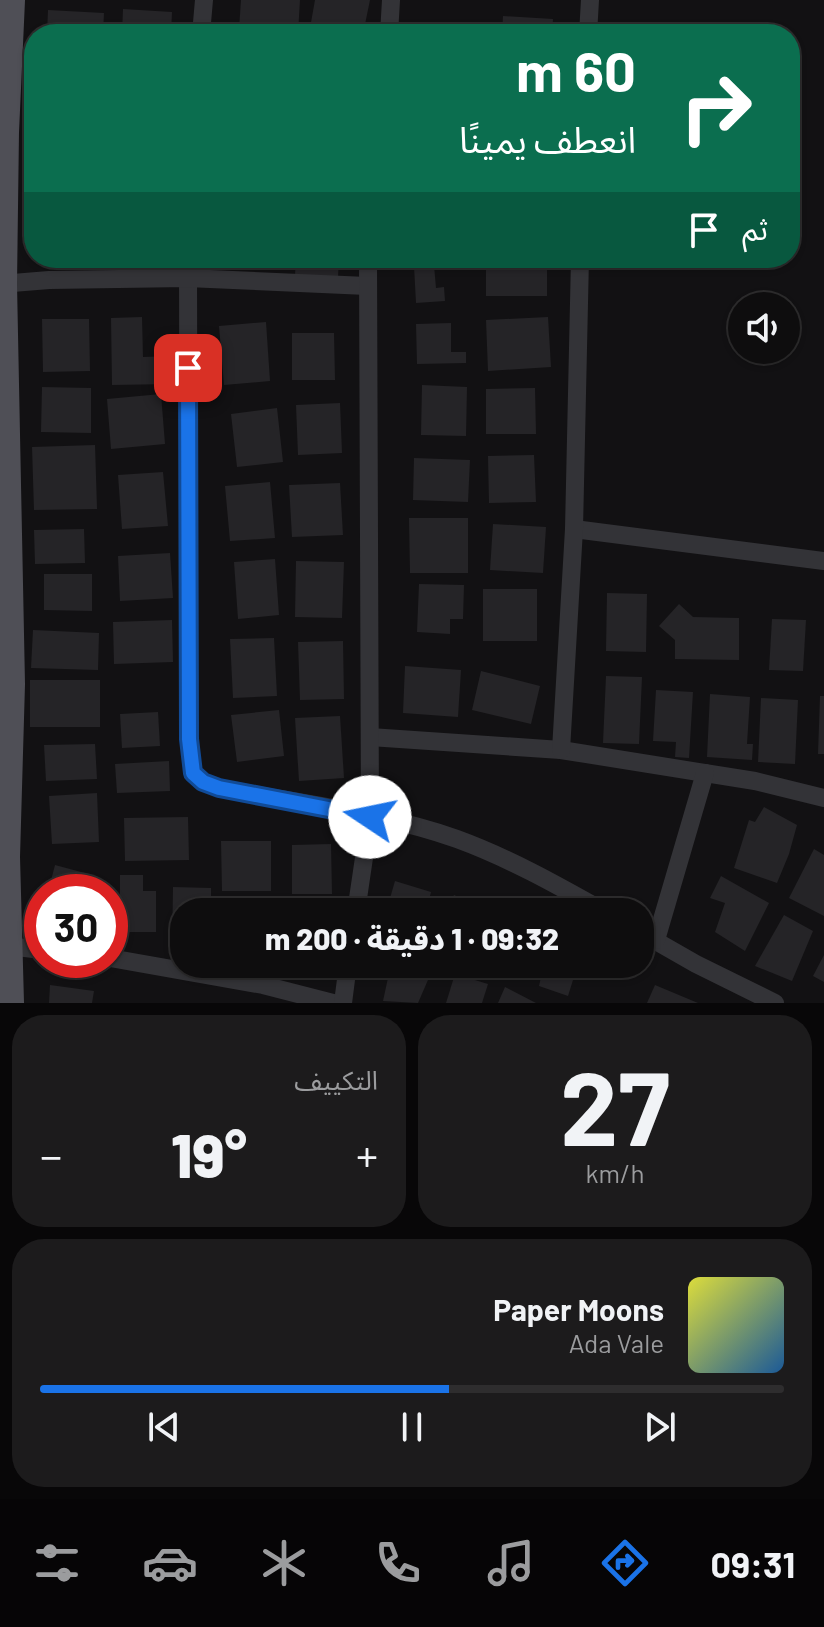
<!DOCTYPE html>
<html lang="ar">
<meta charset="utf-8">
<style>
:root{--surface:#0e0d0e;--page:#1c1b1c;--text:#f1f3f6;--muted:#9b9c9e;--line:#2e2d2e;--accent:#1a73e8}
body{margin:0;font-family:Barlow,"Noto Sans Arabic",sans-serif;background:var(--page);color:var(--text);direction:rtl;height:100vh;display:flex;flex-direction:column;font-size:30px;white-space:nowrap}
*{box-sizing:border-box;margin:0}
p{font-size:26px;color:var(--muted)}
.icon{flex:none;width:44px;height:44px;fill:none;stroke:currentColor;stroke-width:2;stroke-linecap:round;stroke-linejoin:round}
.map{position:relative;height:1003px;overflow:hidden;direction:ltr}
.panel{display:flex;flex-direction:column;gap:12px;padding:12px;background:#080708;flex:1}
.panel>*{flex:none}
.top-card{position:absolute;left:24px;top:24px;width:776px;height:244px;border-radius:32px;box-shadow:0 2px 6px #0004,0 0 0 2px var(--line);direction:rtl;background:#0b6e4f;color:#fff;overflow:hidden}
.buttons{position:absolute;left:728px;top:292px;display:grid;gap:16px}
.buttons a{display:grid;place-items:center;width:72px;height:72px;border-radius:50%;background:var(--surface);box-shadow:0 2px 6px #0004,0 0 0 2px var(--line);font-size:40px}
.speed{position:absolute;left:24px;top:874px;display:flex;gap:16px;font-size:40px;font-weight:700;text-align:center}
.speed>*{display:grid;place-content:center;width:104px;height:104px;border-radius:50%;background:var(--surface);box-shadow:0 2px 6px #0004,0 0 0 2px var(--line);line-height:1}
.speed .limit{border:12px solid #d22;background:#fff;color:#111}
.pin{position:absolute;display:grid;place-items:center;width:68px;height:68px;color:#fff;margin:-34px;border-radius:16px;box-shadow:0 4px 12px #0006}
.me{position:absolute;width:88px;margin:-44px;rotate:281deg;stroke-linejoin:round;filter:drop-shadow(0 0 6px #0008)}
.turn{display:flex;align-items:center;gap:28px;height:168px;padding:0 32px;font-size:36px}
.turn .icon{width:104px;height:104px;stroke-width:2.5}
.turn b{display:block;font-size:56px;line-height:68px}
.then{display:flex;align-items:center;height:76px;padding:0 32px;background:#0003;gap:16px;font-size:30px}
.big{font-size:60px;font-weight:800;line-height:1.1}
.panel .widget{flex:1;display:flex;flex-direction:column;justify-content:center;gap:12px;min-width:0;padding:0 28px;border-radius:32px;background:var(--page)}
.panel .dial{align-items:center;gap:0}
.dial b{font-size:104px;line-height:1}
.song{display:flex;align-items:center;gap:24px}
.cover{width:96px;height:96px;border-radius:12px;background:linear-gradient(135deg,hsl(60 70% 55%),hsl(210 70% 35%))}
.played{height:8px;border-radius:4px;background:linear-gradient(90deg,var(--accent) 55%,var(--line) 55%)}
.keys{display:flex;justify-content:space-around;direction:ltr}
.heat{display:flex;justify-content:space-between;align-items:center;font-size:44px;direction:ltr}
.panel .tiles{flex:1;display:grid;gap:12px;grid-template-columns:1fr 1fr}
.widget:last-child{grid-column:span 2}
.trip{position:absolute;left:170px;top:898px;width:484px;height:80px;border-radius:32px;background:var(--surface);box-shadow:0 2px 6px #0004,0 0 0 2px var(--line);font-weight:800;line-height:80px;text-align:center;direction:rtl}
.tabs{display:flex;height:128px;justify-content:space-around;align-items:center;background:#060506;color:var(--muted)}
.tabs .icon{width:56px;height:56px}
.tabs .selected{color:var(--accent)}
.tabs b{font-size:36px;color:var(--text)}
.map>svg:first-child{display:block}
</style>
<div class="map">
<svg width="824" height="1003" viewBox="0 0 824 1003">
<rect width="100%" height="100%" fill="#121113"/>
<!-- building -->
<g fill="#252427">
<path d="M241 0H300L298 33 239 29Z"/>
<path d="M315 0H370L363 34H341L310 28Z"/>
<path d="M123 9 172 12 171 34H122Z"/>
<path d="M48 10 104 13 103 34H47Z"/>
<path d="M503 16 553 19 552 34H502Z"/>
<path d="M27 208H34V248L26 243Z"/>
<path d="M53 258H102V264L62 263Z"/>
<path d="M296 258H339L338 277 295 275Z"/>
<rect x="486" y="258" width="61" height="38"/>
<path d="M434 265 436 288 444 287 445 301 416 303 414 266Z"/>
<path d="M142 317 143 357 171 356 172 384 112 385 111 318Z"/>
<path d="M548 317 551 367 488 371 486 320Z"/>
<path d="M42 319H89L90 371 43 372Z"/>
<path d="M266 322 270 381 224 385 219 326Z"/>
<path d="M451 323V352H466V363L417 364 416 324Z"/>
<path d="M292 333H334L335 380H292Z"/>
<path d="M422 385 467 387 466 436 421 435Z"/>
<path d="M42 387 91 388V433L41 432Z"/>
<path d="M535 388 536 434H486V389Z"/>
<path d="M161 394 165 444 111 449 107 399Z"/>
<path d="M340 403 342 453 298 455 296 405Z"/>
<path d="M277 408 283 462 237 467 231 414Z"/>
<path d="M95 445 97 509 34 510 32 447Z"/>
<path d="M534 455 536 502 489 503 488 456Z"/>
<path d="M414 458 470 460 468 502 413 500Z"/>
<path d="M163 472 168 526 122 529 118 475Z"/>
<path d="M270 482 275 538 230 541 225 486Z"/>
<path d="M340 483 343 535 292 537 289 485Z"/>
<path d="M409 518H468V573H410Z"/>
<path d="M493 524 546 527 543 573 490 570Z"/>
<path d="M84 529 85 563 35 564 34 530Z"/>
<path d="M170 553 173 598 120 601 118 556Z"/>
<path d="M275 559 279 615 238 619 234 562Z"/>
<path d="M296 561 344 562 342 618 295 617Z"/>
<path d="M44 574H92V611L44 610Z"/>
<path d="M419 584 464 585 463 619H450V634L417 632Z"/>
<rect x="483" y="589" width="54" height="52"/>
<path d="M607 593 647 594 646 652 606 651Z"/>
<path d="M679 604 693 617 739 618V660L675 659V640L659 626Z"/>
<path d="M772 619 806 620 803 671 769 670Z"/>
<path d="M172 620 173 662 114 664 113 622Z"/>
<path d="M33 630 99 633 98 670 31 668Z"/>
<path d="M274 638 277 696 233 698 230 639Z"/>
<path d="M343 641 344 699 300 700 298 642Z"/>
<path d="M405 666 461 670 458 717 403 713Z"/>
<path d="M481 671 540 686 531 724 472 710Z"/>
<path d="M606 676 642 677 639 744 603 743Z"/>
<rect x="30" y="680" width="70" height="47"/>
<path d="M656 690 693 692 689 758 675 757 676 742 653 741Z"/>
<path d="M710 694 750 697 747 744H753L752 760 707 757Z"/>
<path d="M820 696H824V754H818Z"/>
<path d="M761 698 798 700 795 764 758 762Z"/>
<path d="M279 710 284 756 237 762 231 715Z"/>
<path d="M158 712 160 746 122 748 120 714Z"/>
<path d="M340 716 344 778 299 781 295 718Z"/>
<path d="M95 744 97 779 46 781 44 745Z"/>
<path d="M169 761 170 791 117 793 115 764Z"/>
<path d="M97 793 99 842 52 844 49 796Z"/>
<path d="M764 807 797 825 789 854 777 883 734 868 749 820 755 822Z"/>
<path d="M188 817 189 860 125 861 124 818Z"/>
<path d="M221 841H271V891H222Z"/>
<path d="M331 844 332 894H292V845Z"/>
<path d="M814 849 824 855V916L789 898Z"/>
<path d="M55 865 96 876 92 892H48Z"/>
<path d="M120 875H143V891H156V932H120Z"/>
<path d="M721 876 769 903 745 951 715 932 725 903 710 898Z"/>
<path d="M395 881 431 892 426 912H386Z"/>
<path d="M173 887 211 888V912H184V949H172Z"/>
<path d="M454 895 490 912H447Z"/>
<path d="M784 915 813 931 792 981 755 966Z"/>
<path d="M824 955V982L813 976Z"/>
<path d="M289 964H329L330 976H289Z"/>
<path d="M391 964 434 966 418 1003 383 1001Z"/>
<path d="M491 964H529L523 979Z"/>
<path d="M544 964H578L568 996 539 986Z"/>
<path d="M455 974 488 984 482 1003H446Z"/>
<path d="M50 985 94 991 92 1003H49Z"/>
<path d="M655 985 698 1003H647Z"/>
<path d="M505 987 536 1003H498Z"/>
</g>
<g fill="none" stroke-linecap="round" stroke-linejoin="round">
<!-- minor -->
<g stroke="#333337" stroke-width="18">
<path d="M201 34 204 0"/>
<path d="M389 34 391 0"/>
<path d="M588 34 590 0"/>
<path d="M188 258 189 739 193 773 203 782 219 788C296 803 384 813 457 839 509 858 557 885 605 912"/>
<path d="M0 284 49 280 187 278 367 286"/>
<path d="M574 529 824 561"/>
<path d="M370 737 561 750 755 781 824 798"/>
<path d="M561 750 574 529 580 258"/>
<path d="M356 912 370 817 368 258"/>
<path d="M640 932 696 964 775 1003"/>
<path d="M656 940 705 773"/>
<path d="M8 946 42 950"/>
<path d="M110 958 263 985 333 1003"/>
<path d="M343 1003 348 964"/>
</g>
<!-- primary -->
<path stroke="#4f4f56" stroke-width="30" d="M9 1003 5 857 10 684 2 284 4 132 10 0"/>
</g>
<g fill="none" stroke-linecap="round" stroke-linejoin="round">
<!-- route casing -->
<g stroke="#114b97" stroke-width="20">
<path id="route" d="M188 368 189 739 193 773 203 782 219 788 370 817"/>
</g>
<!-- route -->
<use href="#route" stroke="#1a73e8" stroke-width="14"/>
</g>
</svg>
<div class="buttons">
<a><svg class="icon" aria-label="sound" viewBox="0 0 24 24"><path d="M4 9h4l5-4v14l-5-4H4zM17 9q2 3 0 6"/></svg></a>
</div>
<div class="speed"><div class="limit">30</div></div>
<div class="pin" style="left:188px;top:368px;background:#d93025"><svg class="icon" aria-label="arrive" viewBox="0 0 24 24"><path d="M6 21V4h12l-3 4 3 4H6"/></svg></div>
<svg class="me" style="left:370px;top:817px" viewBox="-20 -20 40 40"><circle r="19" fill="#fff"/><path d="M0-13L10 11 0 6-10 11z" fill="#1a73e8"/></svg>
<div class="trip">09:32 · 1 دقيقة · 200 m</div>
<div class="top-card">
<div class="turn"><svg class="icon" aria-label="right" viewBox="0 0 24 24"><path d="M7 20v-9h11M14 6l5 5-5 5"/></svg><div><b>60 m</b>انعطف يمينًا</div></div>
<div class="then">ثم<svg class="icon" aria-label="arrive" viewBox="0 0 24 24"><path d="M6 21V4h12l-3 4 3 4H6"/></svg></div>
</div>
</div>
<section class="panel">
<div class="tiles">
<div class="widget dial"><b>27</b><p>km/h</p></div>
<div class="widget"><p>التكييف</p>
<div class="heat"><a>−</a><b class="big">19°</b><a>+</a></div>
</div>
<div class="widget">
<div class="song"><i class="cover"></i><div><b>Paper Moons</b><p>Ada Vale</p></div></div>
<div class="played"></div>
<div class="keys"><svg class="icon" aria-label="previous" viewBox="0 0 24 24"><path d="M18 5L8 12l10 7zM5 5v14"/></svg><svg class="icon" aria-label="pause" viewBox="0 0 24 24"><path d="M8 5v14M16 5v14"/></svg><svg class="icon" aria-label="next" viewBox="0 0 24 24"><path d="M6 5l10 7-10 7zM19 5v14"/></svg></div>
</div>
</div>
</section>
<nav class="tabs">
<b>09:31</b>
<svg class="icon selected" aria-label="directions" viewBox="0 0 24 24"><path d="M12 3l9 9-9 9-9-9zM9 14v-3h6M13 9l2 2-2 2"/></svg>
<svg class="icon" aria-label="music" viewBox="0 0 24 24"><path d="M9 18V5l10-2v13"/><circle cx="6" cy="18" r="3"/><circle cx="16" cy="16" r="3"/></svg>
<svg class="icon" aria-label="phone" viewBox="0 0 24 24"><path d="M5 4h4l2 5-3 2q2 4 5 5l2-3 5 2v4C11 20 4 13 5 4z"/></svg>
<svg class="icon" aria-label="climate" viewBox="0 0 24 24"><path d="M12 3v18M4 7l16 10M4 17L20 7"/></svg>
<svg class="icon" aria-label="car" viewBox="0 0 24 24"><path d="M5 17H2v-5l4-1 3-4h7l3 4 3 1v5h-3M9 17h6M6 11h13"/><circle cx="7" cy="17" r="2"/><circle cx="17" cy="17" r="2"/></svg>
<svg class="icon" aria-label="filters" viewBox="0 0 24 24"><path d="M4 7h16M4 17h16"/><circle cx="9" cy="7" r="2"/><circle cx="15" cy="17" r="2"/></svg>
</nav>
